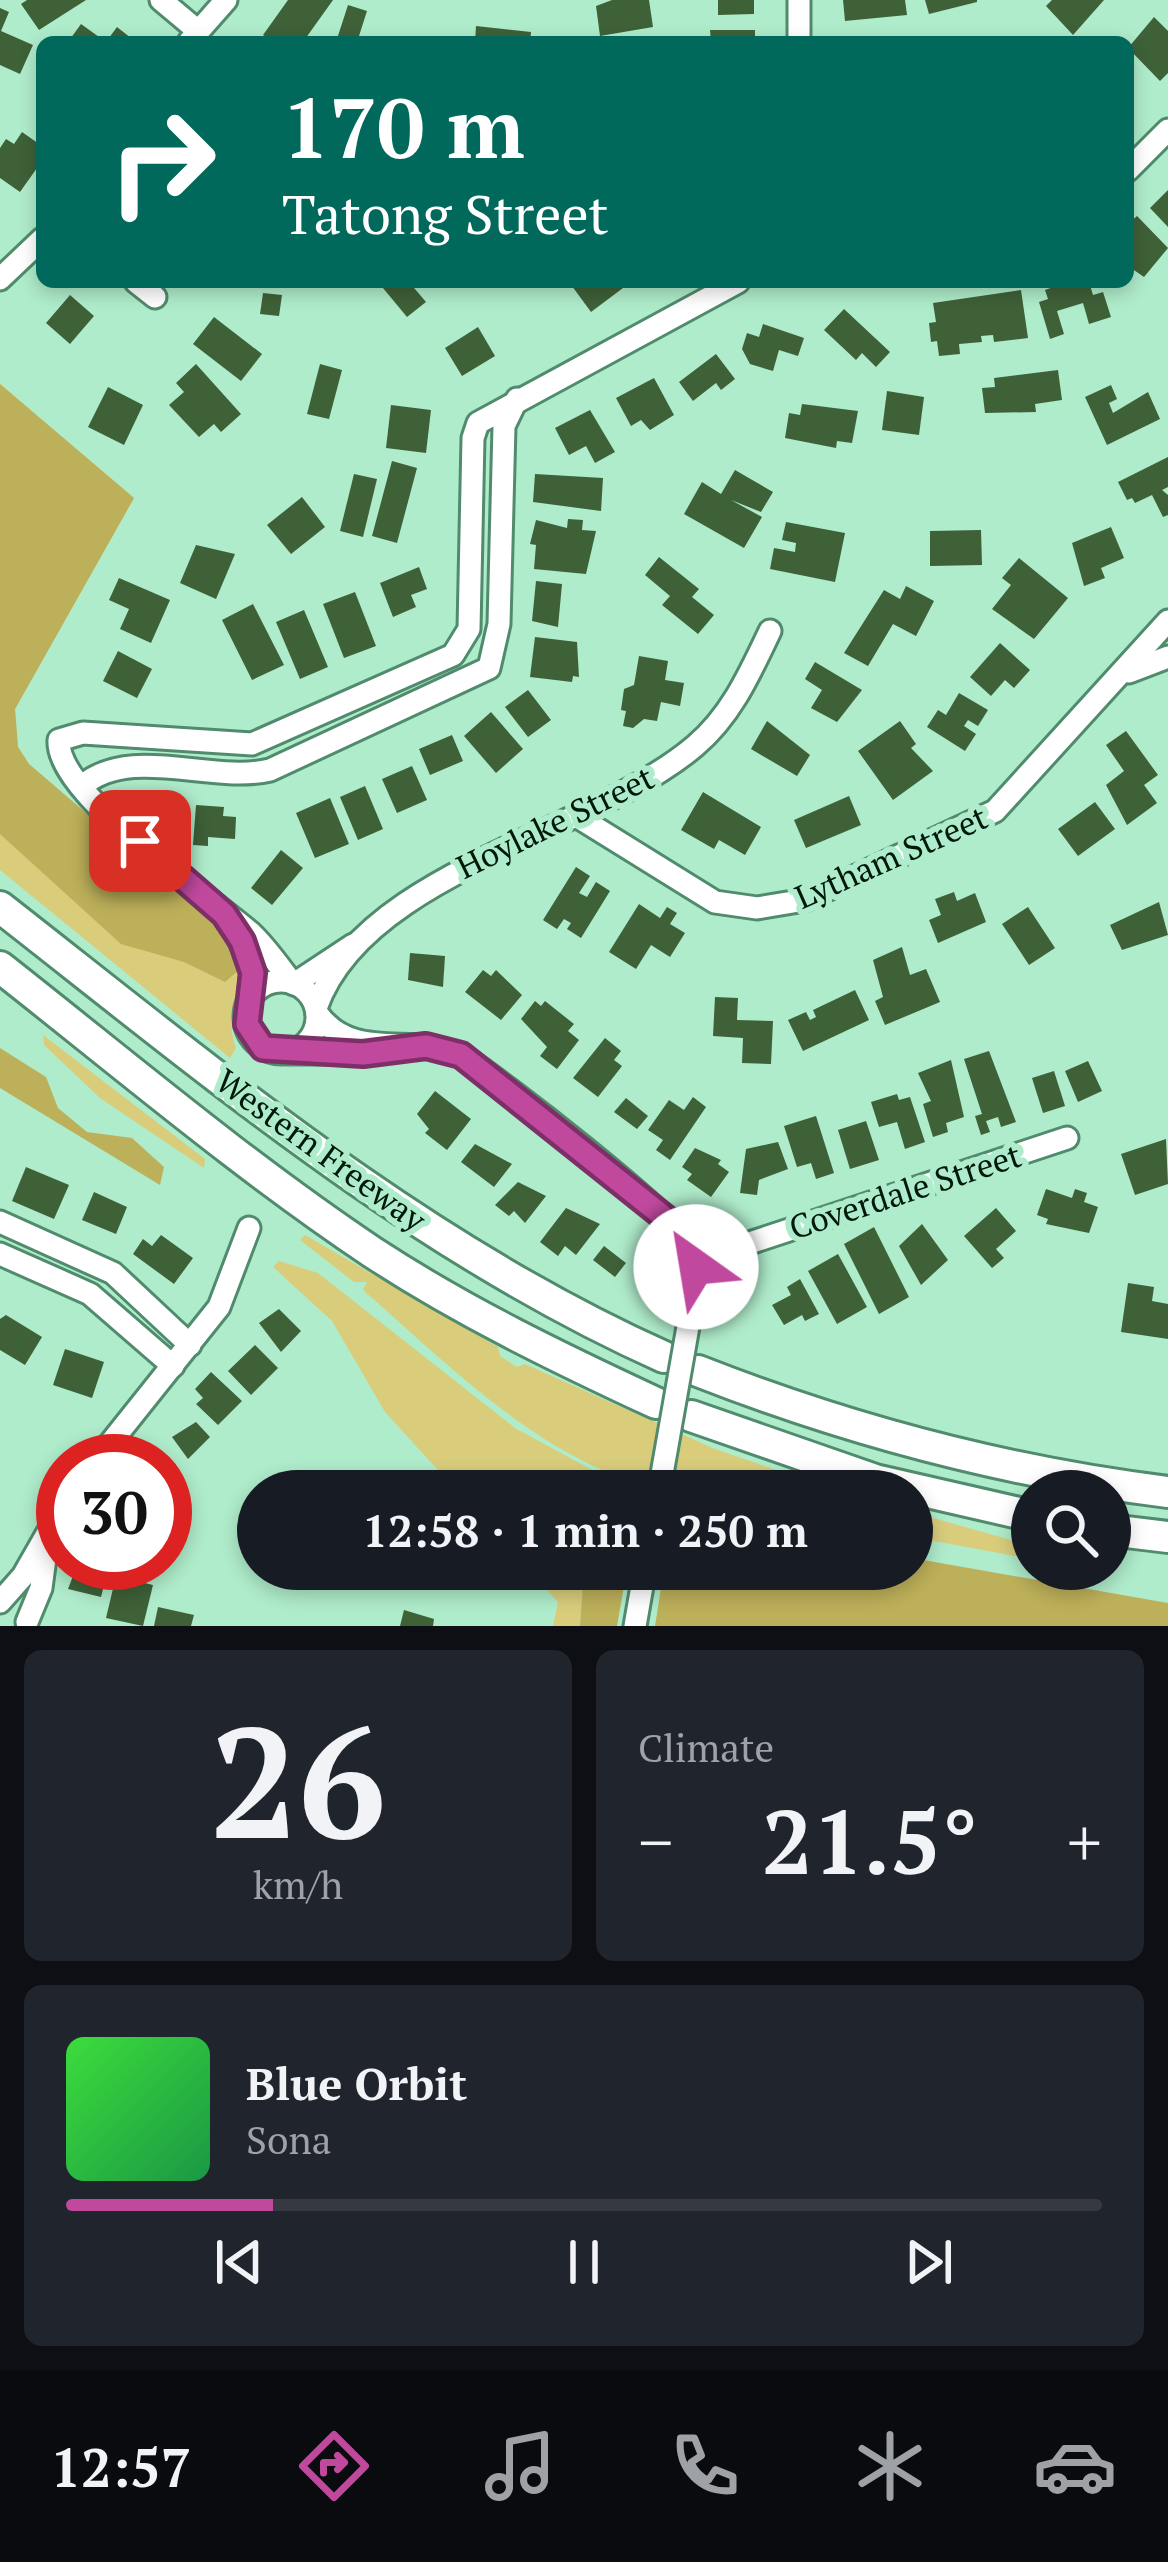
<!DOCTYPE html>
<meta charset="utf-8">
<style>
:root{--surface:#171b24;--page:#20242c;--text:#f1f3f6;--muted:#9ea1a6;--line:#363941;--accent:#c0499e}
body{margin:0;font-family:"PT Serif",serif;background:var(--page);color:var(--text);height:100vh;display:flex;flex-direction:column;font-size:45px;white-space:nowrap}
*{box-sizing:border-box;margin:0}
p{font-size:39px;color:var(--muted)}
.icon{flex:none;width:66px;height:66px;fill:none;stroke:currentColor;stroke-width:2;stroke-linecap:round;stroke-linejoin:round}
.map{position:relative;height:1626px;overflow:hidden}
.side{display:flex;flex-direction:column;gap:24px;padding:24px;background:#0d0f14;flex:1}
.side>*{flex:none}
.guide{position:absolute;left:36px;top:36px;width:1098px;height:252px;border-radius:18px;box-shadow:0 6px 18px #0003;background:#00695c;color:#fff;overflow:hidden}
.tools{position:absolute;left:1011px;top:1470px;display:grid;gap:24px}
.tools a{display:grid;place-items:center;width:120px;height:120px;border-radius:50%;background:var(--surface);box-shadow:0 6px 18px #0003;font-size:60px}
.speed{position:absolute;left:36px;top:1434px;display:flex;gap:24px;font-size:60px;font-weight:700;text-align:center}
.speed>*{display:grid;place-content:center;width:156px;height:156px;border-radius:50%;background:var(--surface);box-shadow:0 6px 18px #0003;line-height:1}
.speed .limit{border:18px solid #d22;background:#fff;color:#111}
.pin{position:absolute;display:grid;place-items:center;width:102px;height:102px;color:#fff;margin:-51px;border-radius:24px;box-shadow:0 6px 18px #0006}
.me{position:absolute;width:132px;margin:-66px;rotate:328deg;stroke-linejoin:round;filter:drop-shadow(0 0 9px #0008)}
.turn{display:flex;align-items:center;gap:42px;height:252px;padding:0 48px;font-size:54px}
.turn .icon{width:156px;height:156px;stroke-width:2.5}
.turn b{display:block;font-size:84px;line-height:102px}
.big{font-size:90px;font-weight:800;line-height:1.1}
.side .tile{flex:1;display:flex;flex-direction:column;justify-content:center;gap:18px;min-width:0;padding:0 42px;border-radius:18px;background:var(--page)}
.side .dial{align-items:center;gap:0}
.dial b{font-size:156px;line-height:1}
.song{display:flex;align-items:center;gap:36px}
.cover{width:144px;height:144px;border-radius:18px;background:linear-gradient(135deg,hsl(120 70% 55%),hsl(140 70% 35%))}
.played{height:12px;border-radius:6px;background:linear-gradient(90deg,var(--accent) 20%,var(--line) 20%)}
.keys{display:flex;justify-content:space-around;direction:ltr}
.heat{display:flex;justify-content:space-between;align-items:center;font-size:66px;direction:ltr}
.side .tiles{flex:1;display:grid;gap:24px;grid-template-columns:1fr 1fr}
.tile:last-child{grid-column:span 2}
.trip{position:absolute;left:237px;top:1470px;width:696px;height:120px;border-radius:60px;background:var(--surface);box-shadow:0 6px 18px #0003;font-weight:800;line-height:120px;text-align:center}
.tab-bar{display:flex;height:192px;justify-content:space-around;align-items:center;background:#090b0e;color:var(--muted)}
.tab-bar .icon{width:84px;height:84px}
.tab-bar .selected{color:var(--accent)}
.tab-bar b{font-size:54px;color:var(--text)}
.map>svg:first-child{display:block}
</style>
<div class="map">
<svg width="1168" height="1626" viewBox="0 0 1168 1626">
<rect width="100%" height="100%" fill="#afeccb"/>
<!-- green -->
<g fill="#d9cd7c">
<path d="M0 384 134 498 15 709 18 747 29 764 226 938C255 984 220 1004 236 1048L230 1058 0 870Z"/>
<path d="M43 1035 205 1159 204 1168 100 1098 44 1045Z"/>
<path d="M305 1235 498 1347 500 1356 517 1367 525 1364 715 1449 838 1491C789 1491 706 1500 662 1490 545 1464 450 1366 363 1290L367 1282H354L300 1240Z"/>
<path d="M279 1261 318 1273 515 1428 631 1491H457L385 1412 332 1321 273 1267Z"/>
<path d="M912 1512 1032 1546V1559L912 1537Z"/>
<path d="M528 1569H584L580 1626H553L558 1602Z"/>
</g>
<!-- forest -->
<g fill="#bdb05a">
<path d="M0 384 134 498 15 709 18 747 29 764 217 925 240 969 225 982 184 962 121 944 0 834Z"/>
<path d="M0 1048 46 1077 58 1108 87 1132 132 1138 164 1167 160 1185 0 1088Z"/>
<path d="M912 1558 1168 1603V1626H655L664 1569H912Z"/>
<path d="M584 1569H627L617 1626H580Z"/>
</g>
<!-- building -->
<g fill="#3e6138">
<path d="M27 0H86L39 30 21 4Z"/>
<path d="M288 0H333L303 42H273L263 35Z"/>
<path d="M612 0H649L653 27 600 36 596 6Z"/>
<path d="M718 0H754V14L718 15Z"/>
<path d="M843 0H905L907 15 845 21Z"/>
<path d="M925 0H977V2L929 14Z"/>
<path d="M1052 0H1104L1073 35 1046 6Z"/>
<path d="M348 5 367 11 359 36 374 42H336Z"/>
<path d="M0 8 9 12 1 31 33 45 20 74 0 65Z"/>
<path d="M1154 17 1168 31V73L1160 81 1128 48Z"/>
<path d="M81 24 106 42 117 27 136 42H68Z"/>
<path d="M476 26 531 32 530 42H475Z"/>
<path d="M710 30H755V42H711Z"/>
<path d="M22 132 42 146V161L20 192 0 178V148L6 139 14 144Z"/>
<path d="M1168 190V227L1150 208Z"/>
<path d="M1137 216 1168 248 1144 277 1128 266V224Z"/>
<path d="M378 282H409L426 302 407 317Z"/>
<path d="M569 282H631L591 312Z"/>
<path d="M1067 282H1089L1093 295 1103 292 1111 317 1089 324 1083 303 1057 311 1064 334 1050 339 1039 302 1048 299 1045 290Z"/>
<path d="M1021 290 1028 338 994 342 993 335 981 336 982 342 959 344 960 354 939 356 937 341 931 342 929 323 936 322 933 303Z"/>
<path d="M263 293 282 295 279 316 260 314Z"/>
<path d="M70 295 94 316 70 344 46 323Z"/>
<path d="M844 309 890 352 876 367 862 353 856 360 824 330Z"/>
<path d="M214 317 262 354 241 381 193 344Z"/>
<path d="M763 324 804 338 798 356 779 350 773 371 750 364 742 349 747 333 759 337Z"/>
<path d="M478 327 495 356 462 376 445 348Z"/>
<path d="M716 354 735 379 721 390 716 383 693 401 679 382Z"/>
<path d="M196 364 241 414 221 432 214 424 199 437 169 405 184 392 176 383Z"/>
<path d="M320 364 342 370 329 419 307 414Z"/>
<path d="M1058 370 1062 400 1035 404 1036 412 985 413 982 388 995 387 994 378Z"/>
<path d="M654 378 674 415 650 430 641 420 631 426 616 398Z"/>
<path d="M1111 385 1117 399 1109 403 1113 413 1148 392 1160 419 1107 445 1085 397Z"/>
<path d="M108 387 143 405 124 445 88 427Z"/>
<path d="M887 391 924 397 919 435 882 430Z"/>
<path d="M802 404 858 411 852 443 837 441 836 448 785 438 789 413 800 415Z"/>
<path d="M391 405 431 410 426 453 386 448Z"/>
<path d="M590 410 615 452 595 463 586 446 569 455 555 428Z"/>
<path d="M1168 457V487L1162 490 1168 495V515L1163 517 1152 495 1135 503 1132 498 1127 500 1118 482Z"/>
<path d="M392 461 417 468 397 543 372 536Z"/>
<path d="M735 470 773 492 761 512 731 500 762 517 744 548 684 514 702 482 721 494Z"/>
<path d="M354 474 377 479 363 537 340 531Z"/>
<path d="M535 474 603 478 601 511 533 502Z"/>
<path d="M302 497 325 527 291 554 267 525Z"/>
<path d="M568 519 583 520 582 530 596 531 586 574 534 569 536 545 530 544 536 520 567 528Z"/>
<path d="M786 522 845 533 835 582 770 569 774 548 795 552 796 543 782 540Z"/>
<path d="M1111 527 1124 558 1101 568 1105 578 1084 586 1072 543Z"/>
<path d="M981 530 982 565 930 566V531Z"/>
<path d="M196 545 235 554 216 599 180 583Z"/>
<path d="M659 557 699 589 692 597 714 615 698 634 662 605 670 596 645 575Z"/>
<path d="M1019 558 1068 598 1034 639 992 609 1011 585 1002 578Z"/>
<path d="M419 567 427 589 411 595 416 607 393 617 380 583Z"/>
<path d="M119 578 170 600 151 643 120 629 129 609 109 600Z"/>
<path d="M536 581 562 584 558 627 532 621Z"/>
<path d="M906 586 934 601 916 636 893 624 868 666 844 653 884 590 900 599Z"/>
<path d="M355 592 376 646 344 658 323 604Z"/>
<path d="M253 604 284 665 252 680 222 620Z"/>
<path d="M304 610 328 667 300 679 276 622Z"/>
<path d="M535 637 577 642 579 677 573 676 572 682 530 677Z"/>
<path d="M1000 643 1030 670 1014 688 1005 680 991 696 970 677Z"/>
<path d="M118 651 152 669 137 698 103 681Z"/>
<path d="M639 656 668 661 665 680 684 683 680 706 661 702 657 721 644 719 633 728 623 726 626 711 621 710 624 689 634 685Z"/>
<path d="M815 662 862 690 837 722 811 708 822 690 805 679Z"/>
<path d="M528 690 551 720 528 737 505 707Z"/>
<path d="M959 693 988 710 978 726 968 720 964 726 976 734 965 751 927 727 938 710 946 715Z"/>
<path d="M491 712 523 749 496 773 464 736Z"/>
<path d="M767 721 810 755 797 776 751 749Z"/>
<path d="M900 721 916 744 911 748 933 771 893 800 858 751Z"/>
<path d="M1126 731 1158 775 1144 785 1157 803 1127 825 1106 785 1124 771 1106 745Z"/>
<path d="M452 735 463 761 430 775 419 749Z"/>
<path d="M412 766 427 800 397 813 382 779Z"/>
<path d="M365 786 383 829 358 840 340 797Z"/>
<path d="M703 792 761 827 745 855 719 840 714 849 681 830Z"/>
<path d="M849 796 861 825 806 848 794 820Z"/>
<path d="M330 798 349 844 315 858 296 813Z"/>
<path d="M1095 802 1115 829 1078 856 1058 829Z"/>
<path d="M196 805 224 807 223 816 236 817 235 839 208 837V846L193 845Z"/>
<path d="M281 850 303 868 272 905 251 888Z"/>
<path d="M576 867 590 876 579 893 587 897 596 882 610 891 581 938 567 929 571 923 564 919 557 929 543 920Z"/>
<path d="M954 892 957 901 975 893 986 922 938 943 929 920 941 915 935 899Z"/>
<path d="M1159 902 1168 935 1122 950 1110 925Z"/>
<path d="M639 904 660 918 667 907 677 913 670 924 685 933 670 957 651 945 636 969 609 952Z"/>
<path d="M1028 907 1055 948 1029 965 1002 924Z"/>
<path d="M902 947 910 975 926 969 940 1002 885 1025 875 1001 883 997 873 960Z"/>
<path d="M410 953 445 956 443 987 408 980Z"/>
<path d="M483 970 491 976 496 970 522 995 501 1020 465 992Z"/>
<path d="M855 990 869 1020 803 1051 788 1020 806 1012 810 1020 816 1017 813 1010Z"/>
<path d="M715 997 738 998 737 1020 773 1021 771 1064 742 1063 743 1038 713 1036Z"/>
<path d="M535 1001 541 1006 545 1001 574 1024 568 1031 579 1040 557 1069 540 1056 547 1047 521 1019Z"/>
<path d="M605 1038 621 1051 614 1060 622 1066 598 1097 573 1078Z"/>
<path d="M989 1051 1016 1122 1001 1127 998 1117 986 1121 990 1132 981 1135 975 1116 982 1114 964 1059Z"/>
<path d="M951 1060 964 1117 946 1123 948 1132 933 1137 923 1104 931 1101 918 1073Z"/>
<path d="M1088 1061 1102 1091 1078 1102 1065 1071Z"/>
<path d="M1054 1071 1065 1106 1043 1113 1032 1078Z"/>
<path d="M435 1091 471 1119 447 1150 425 1133 429 1129 417 1114Z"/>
<path d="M897 1094 899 1100 910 1097 925 1142 905 1149 897 1122 879 1127 871 1102Z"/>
<path d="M693 1097 706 1107 670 1160 656 1150 663 1140 648 1130 669 1100 684 1110Z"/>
<path d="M626 1098 648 1116 637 1129 614 1112Z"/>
<path d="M816 1116 834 1173 816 1179 811 1163 797 1167 784 1126Z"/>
<path d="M866 1121 879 1160 850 1169 838 1130Z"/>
<path d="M1166 1139 1168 1184 1135 1195 1121 1154Z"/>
<path d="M778 1142 788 1169 759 1180 757 1195 740 1193 746 1149Z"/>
<path d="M475 1144 512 1164 494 1187 461 1162Z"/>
<path d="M695 1148 721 1160 718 1164 729 1172 711 1197 687 1180 692 1174 682 1167Z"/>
<path d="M26 1167 69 1185 54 1219 12 1201Z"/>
<path d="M518 1182 546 1196 525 1223 514 1211 509 1216 495 1205Z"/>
<path d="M1046 1189 1072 1198 1075 1189 1087 1193 1084 1202 1098 1207 1089 1233 1046 1224 1048 1219 1037 1215Z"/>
<path d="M94 1192 127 1207 116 1234 82 1220Z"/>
<path d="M566 1208 600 1224 576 1255 565 1246 558 1256 540 1242Z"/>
<path d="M996 1208 1016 1231 996 1249 1004 1258 992 1268 964 1236Z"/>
<path d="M922 1224 948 1260 921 1285 899 1246Z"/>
<path d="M874 1227 909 1297 879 1314 844 1244Z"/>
<path d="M161 1235 193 1258 174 1284 133 1254 143 1239 152 1246Z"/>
<path d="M604 1246 626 1263 615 1277 593 1260Z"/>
<path d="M838 1254 867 1307 837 1324 808 1271Z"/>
<path d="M800 1279 819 1314 805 1321 802 1315 784 1325 772 1305 791 1295 787 1287Z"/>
<path d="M1128 1283 1154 1287 1152 1301 1168 1304V1339L1121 1332Z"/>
<path d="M279 1309 301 1331 281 1352 259 1323Z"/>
<path d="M6 1315 42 1337 25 1365 0 1350V1319Z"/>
<path d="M255 1345 278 1368 251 1395 228 1371Z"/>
<path d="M65 1349 104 1362 92 1398 53 1385Z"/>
<path d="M211 1372 242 1401 218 1425 196 1404 203 1398 195 1389Z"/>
<path d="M196 1422 210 1437 188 1459 172 1437Z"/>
<path d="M304 1470 320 1483 336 1491H287Z"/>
<path d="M78 1563H110L101 1597 68 1589Z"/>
<path d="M116 1576 153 1585 143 1626 106 1618Z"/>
<path d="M158 1607 194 1615 191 1626H154Z"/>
<path d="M404 1610 434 1619 433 1626H400Z"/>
</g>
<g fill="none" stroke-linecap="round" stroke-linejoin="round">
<!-- minor casing -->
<g stroke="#508b6d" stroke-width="27">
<g id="minor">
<path d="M161 0 198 31"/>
<path d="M189 42 226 0"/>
<path d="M799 42V0"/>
<path d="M1128 170 1168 130"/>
<path d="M0 279 42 239"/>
<path d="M136 282 155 297"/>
<path d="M1129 672 1168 657"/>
<path d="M82 786C131 744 211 784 270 770L489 668 499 624 504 426 517 399"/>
<path d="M578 817 715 902 757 908 805 900 995 811 1168 621"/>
<path d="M231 924 252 965 249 1001"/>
<circle cx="281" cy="1017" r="36"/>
<path d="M292 983C280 967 266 947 251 933 210 897 55 794 59 740L83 733 252 744 453 655 469 629 473 438 478 423 738 282"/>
<path d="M294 984 353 945"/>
<path d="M316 1008C363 872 593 833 695 746 731 716 750 673 770 631"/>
<path d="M317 1013C352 1063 413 1033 461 1055 499 1079 675 1215 691 1247 701 1270 693 1297 689 1321"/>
<path d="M288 1053H377"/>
<path d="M0 1222 113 1273 190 1345"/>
<path d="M0 1254 90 1294 173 1366"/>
<path d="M695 1261 1067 1138"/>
<path d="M96 1461 219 1307 249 1228"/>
<path d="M0 1602 23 1576 63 1506"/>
<path d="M27 1622 41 1588 47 1543"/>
<path d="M635 1626 645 1569"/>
</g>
</g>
<!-- highway casing -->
<g stroke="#508b6d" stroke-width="36">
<g id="highway">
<path d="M0 907C211 1072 418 1247 664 1357"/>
<path d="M0 967C122 1063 242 1165 372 1252 462 1311 559 1358 656 1403"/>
<path d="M698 1371C851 1431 1006 1472 1168 1492"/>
<path d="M691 1416 875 1480 1032 1516"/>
<path d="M1110 1530 1168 1537"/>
</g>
</g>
<!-- minor -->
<use href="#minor" stroke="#fff" stroke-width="21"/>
<!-- highway -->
<use href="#highway" stroke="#fff" stroke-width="30"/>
<!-- minor-bridge casing -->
<g stroke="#508b6d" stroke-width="27" stroke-linecap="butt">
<path id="minor-bridge" d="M659 1491 689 1321"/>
</g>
<!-- minor-bridge -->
<use href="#minor-bridge" stroke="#fff" stroke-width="21"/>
</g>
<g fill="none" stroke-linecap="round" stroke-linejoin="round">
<!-- route casing -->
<g stroke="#7d2f67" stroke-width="30">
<path id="route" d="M140 841 224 914 242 941 253 973 247 1024 263 1048 363 1054 426 1046 461 1055 674 1225 690 1246 696 1267"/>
</g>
<!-- route -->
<use href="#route" stroke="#c0499e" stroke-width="21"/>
</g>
<g text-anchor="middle" stroke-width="12" stroke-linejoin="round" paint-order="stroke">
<!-- street labels -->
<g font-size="33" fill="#01180d" stroke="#afeccb">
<text transform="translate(555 822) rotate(-26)" y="12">Hoylake Street</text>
<text transform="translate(891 857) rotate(-24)" y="12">Lytham Street</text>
<text transform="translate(321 1150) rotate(36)" y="12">Western Freeway</text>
<text transform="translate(905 1191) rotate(-18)" y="12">Coverdale Street</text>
</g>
</g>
</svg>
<div class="tools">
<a><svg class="icon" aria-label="search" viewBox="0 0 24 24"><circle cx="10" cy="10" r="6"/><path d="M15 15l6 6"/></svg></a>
</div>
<div class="speed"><div class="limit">30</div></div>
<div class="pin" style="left:140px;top:841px;background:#d93025"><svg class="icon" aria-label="arrive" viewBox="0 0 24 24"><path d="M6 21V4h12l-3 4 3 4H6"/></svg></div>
<svg class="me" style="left:696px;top:1267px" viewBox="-20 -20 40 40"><circle r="19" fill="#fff"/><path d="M0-13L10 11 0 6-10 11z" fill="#c0499e"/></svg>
<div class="trip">12:58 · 1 min · 250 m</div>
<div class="guide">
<div class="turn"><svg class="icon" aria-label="right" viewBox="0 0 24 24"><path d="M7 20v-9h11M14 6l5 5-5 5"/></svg><div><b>170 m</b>Tatong Street</div></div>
</div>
</div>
<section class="side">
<div class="tiles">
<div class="tile dial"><b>26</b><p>km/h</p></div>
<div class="tile"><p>Climate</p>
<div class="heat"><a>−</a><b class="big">21.5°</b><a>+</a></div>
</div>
<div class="tile">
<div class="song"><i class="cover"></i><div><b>Blue Orbit</b><p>Sona</p></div></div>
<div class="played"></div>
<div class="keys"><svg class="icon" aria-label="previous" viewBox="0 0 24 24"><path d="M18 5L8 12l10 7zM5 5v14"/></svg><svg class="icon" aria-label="pause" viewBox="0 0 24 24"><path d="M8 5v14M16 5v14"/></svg><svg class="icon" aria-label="next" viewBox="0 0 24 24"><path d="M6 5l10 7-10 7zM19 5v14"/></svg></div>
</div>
</div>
</section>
<nav class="tab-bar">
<b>12:57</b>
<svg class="icon selected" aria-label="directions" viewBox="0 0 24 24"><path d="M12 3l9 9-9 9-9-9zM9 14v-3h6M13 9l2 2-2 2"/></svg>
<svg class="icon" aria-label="music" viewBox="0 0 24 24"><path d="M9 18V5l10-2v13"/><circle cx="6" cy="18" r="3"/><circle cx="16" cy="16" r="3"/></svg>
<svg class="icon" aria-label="phone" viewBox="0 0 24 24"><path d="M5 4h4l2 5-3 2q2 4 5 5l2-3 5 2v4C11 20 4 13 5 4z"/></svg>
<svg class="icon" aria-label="climate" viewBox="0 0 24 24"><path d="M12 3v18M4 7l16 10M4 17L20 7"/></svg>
<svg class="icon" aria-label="car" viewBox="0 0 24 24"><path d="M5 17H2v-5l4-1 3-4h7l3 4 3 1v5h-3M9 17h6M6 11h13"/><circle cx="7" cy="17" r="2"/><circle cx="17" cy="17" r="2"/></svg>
</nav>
